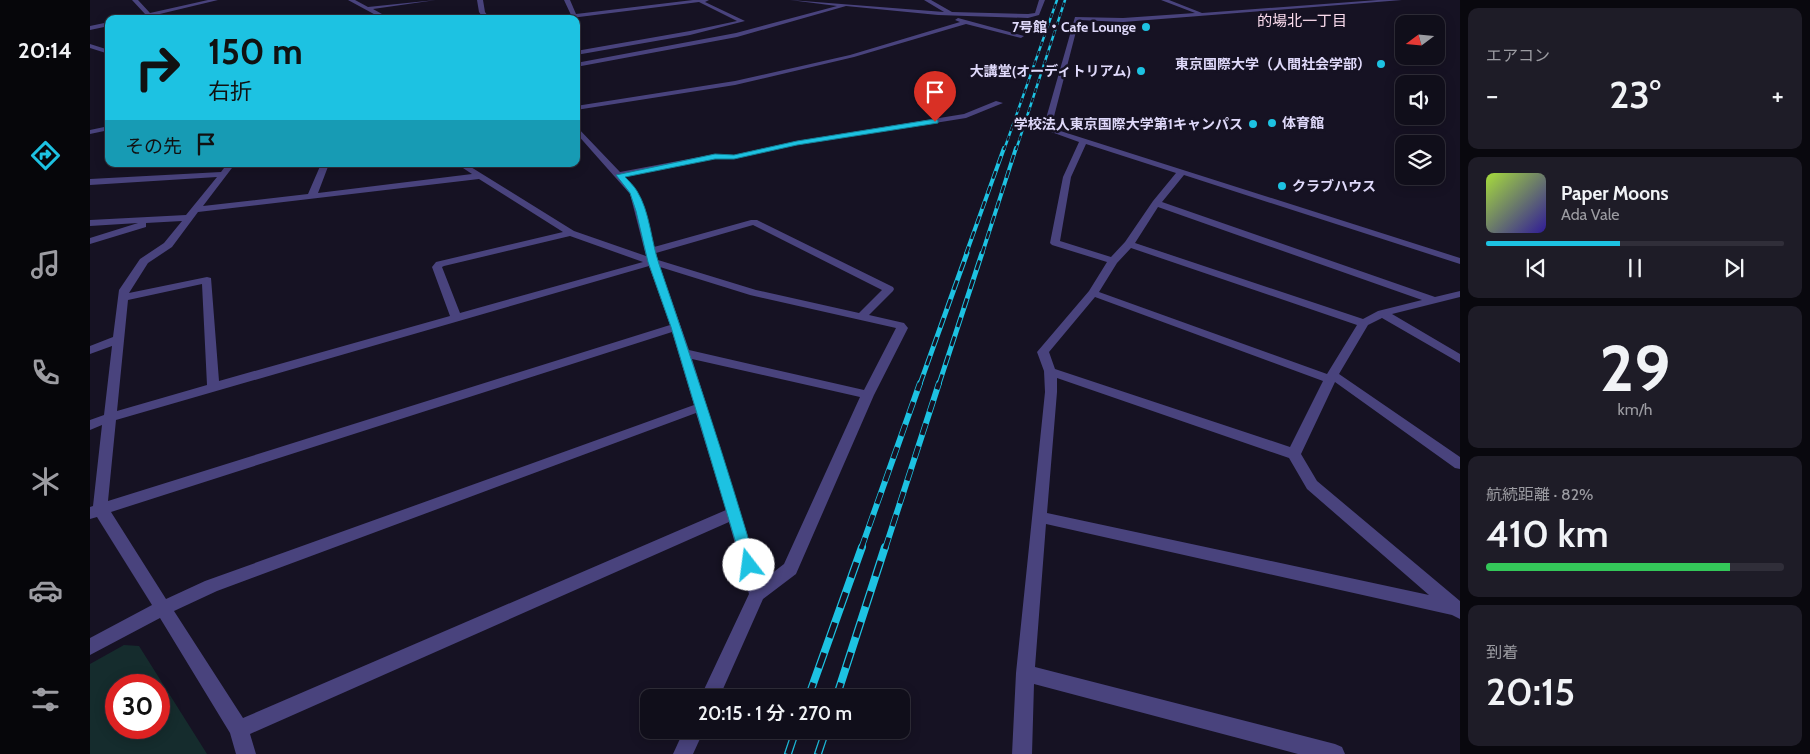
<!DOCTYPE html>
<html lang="ja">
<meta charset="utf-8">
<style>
:root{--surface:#100e1a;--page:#1e1c27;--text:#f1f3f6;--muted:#9c9ca2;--line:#302e39;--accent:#1dc2e2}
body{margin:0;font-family:Cabin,"Noto Sans JP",sans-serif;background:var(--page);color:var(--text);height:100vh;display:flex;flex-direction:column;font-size:19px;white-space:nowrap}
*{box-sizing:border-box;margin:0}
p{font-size:16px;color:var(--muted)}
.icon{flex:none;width:28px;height:28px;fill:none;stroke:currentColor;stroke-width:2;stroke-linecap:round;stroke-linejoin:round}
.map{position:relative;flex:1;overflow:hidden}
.side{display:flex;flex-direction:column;gap:8px;padding:8px;background:#09080e;width:350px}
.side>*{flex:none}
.hud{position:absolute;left:15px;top:15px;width:475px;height:152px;border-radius:10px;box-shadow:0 2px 12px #0003,0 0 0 1px var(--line);background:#1dc2e2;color:#111;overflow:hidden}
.needle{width:32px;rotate:254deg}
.tools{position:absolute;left:1305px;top:15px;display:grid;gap:10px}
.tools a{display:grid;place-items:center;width:50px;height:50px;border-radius:10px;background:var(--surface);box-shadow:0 2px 12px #0003,0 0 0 1px var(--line);font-size:25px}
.speed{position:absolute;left:15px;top:674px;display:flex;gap:10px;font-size:25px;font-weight:700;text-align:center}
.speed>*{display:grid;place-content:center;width:65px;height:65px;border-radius:50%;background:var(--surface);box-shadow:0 2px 12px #0003,0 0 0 1px var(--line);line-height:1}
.speed .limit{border:8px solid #d22;background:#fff;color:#111}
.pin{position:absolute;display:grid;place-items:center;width:42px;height:42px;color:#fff;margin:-51px -21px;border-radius:50% 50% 50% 0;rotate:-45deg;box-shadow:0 0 5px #0007}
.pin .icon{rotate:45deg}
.me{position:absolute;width:55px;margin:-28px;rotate:345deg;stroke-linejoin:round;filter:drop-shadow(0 0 4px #0008)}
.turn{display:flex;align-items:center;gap:18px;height:105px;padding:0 20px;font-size:22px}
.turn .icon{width:65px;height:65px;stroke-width:2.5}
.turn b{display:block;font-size:35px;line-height:42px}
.then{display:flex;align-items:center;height:48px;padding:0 20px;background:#0003;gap:10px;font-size:19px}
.big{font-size:38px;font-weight:600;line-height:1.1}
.side .card{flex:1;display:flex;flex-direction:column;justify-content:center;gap:8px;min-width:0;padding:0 18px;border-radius:10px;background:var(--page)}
.side .dial{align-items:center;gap:0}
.dial b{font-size:65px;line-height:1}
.song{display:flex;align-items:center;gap:15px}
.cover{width:60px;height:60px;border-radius:8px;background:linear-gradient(135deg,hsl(80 70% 55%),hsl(250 70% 35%))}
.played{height:5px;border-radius:2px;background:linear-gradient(90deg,var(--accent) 45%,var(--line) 45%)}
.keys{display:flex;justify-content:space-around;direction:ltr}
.heat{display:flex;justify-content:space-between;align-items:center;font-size:28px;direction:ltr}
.charge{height:8px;border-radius:4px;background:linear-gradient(90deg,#34c759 82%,var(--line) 0)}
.trip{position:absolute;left:550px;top:689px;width:270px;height:50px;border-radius:10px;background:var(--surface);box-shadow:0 2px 12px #0003,0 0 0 1px var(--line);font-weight:600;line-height:50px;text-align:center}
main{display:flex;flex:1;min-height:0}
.tabs{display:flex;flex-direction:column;width:90px;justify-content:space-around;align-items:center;background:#06060a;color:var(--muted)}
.tabs .icon{width:35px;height:35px}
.tabs .active{color:var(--accent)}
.tabs b{font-size:22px;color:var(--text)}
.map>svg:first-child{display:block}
</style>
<main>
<nav class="tabs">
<b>20:14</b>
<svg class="icon active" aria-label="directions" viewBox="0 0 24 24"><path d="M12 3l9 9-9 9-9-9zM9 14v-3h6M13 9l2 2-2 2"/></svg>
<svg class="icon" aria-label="music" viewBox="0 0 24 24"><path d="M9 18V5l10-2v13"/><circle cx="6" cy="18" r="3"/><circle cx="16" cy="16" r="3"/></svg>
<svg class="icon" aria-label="phone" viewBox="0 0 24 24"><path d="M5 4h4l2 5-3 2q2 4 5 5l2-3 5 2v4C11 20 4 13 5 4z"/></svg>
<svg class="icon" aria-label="climate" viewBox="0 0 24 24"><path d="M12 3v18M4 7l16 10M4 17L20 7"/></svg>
<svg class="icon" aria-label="car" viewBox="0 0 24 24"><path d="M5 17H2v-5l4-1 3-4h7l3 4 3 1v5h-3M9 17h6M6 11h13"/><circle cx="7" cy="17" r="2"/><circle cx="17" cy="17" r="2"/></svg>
<svg class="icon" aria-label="filters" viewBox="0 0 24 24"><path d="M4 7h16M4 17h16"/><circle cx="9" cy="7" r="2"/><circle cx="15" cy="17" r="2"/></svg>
</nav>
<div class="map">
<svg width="1370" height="754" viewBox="0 0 1370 754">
<rect width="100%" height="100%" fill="#161223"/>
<!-- green -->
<path fill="#152c2d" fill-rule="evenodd" d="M34 645 49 646 117 754H0V664ZM26 685H69V728H26Z"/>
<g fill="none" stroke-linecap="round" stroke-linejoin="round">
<!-- minor -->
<g fill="#49437d" fill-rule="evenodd">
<path d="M42 0H48L60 13 118 0H128L49 19H38L55 14Z"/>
<path d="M258 0H265L278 7 346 0 283 9 301 19H293Z"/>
<path d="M387 0H393L395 12 400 19H394L389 12Z"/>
<path d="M474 0H480L486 14 603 0H619L615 2 655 21 600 35 486 55V51L600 31 647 21 609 2 473 19H454L481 15Z"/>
<path d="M700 0 854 12 834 0H841L862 12 938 14 945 13 949 0H955L949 15 938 18 848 15 756 6 647 37 486 67V63L646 33 747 6Z"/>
<path d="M1071 0H1079L1112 13 1288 0H1312L1033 22 989 20 961 128 1370 258V264L1094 175 1072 202 1345 297 1370 291V297L1302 314 1370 354V363L1292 318 1278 325 1249 374 1370 457V469L1365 468 1245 382 1211 454 1227 481 1370 601V619L1362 615 956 524 945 667 1245 744 1252 747 1255 754H1208L944 684 942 754H922L926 673 955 392 954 371 947 352 999 291 1017 262 962 245 960 243 973 177 989 142 953 129 985 17 1033 18 1105 13ZM996 144 1086 173 1063 201 1035 242 1021 257 970 241 981 177ZM1068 207 1332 300 1288 311 1273 319 1045 243ZM1041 248 1267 325 1237 374 1009 292 1027 263ZM1005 297 1233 381 1200 447 965 369 959 352ZM967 378 1199 458 1217 489 1339 595 957 513 967 392Z"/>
<path d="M868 18 934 36 931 38 876 24 764 57 645 85 486 110V106L645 81 760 55 870 22 865 20Z"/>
<path d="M19 22V26L0 30V26Z"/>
<path d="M0 44 19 50V54L0 48Z"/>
<path d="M906 101 913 103 876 118 707 145 644 159 625 158 534 177 548 193 564 247 661 220H667L803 287 804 289 803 291 779 315 814 323 818 328 784 395 706 574 673 599 629 698H610L659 594 639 522 160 734 166 754H146L140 733 70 618 0 655V638L62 605 7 517 0 519V507L3 506 12 425 0 430V420L14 415 22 346 0 354V346L23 337 29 290 50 259 74 243 92 221 56 223V227L0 244V238L48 223 0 226V220L96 215 127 177 0 185V179L131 172 137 164H145L113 206 218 194 231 164H239L228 193 382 174 367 164H376L484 231 556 256 540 194 486 133V126L530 172 625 154 644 155 707 141 874 114ZM389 179 473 232 346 262 342 267 360 316 129 381 121 278 117 277 39 293 58 263 82 247 108 212ZM663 225 792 290 769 313 666 290 568 260 566 253ZM480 236 553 262 370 313 352 267 354 266ZM559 266 580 325 18 501 26 420ZM570 267 660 295 806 328 774 390 599 350ZM112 284 117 385 27 411 38 300ZM582 332 604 405 115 581 76 599 21 512ZM602 359 770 397 694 564 672 581ZM606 413 636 510 153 718 84 611 127 591Z"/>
<path d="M19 126V130L0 134V130Z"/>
<path d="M594 730H614L603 754H583Z"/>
</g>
<!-- rail-far4 casing -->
<g stroke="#1dc2e2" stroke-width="2.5">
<g id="rail-far4">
<path d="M914 150 967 0"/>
<path d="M926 150 975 0"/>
</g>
</g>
<!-- rail-far3 casing -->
<g stroke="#1dc2e2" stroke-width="4">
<g id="rail-far3">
<path d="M876 254 914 148"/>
<path d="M892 254 926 148"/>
</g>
</g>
<!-- rail-far2 casing -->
<g stroke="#1dc2e2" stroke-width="5">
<g id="rail-far2">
<path d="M830 384 877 253"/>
<path d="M849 384 892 253"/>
</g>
</g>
<!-- rail-far1 casing -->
<g stroke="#1dc2e2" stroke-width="6">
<g id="rail-far1">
<path d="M771 549 830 383"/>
<path d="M795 549 849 383"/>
</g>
</g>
<!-- rail casing -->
<g stroke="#1dc2e2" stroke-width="8">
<g id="rail">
<path d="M718 698 772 547"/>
<path d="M746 698 795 547"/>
<path d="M698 754 706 730"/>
<path d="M728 754 736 730"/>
</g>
</g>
<!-- rail-far4 -->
<use href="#rail-far4" stroke="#161223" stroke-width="2" stroke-dasharray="5" stroke-linecap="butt"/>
<!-- rail-far3 -->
<use href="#rail-far3" stroke="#161223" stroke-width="2.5" stroke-dasharray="8" stroke-linecap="butt"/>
<!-- rail-far2 -->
<use href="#rail-far2" stroke="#161223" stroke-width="3" stroke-dasharray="10" stroke-linecap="butt"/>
<!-- rail-far1 -->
<use href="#rail-far1" stroke="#161223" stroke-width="4.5" stroke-dasharray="12" stroke-linecap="butt"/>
<!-- rail -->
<use href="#rail" stroke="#161223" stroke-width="5.5" stroke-dasharray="16" stroke-linecap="butt"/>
</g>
<!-- route -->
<path fill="#1dc2e2" stroke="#137e93" d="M845 119 848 120V123L707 145 644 159H625L535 177C539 181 544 186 547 191 560 212 561 241 569 264 603 364 637 464 666 565L664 570 659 571 654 570 581 327 558 262 546 211 540 193 526 175 625 154 644 155 707 141Z"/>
<!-- markers -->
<g fill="#1dc2e2" stroke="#161223" stroke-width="2">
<circle cx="1056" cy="27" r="5"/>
<circle cx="1291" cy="64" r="5"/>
<circle cx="1051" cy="71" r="5"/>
<circle cx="1182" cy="123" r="5"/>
<circle cx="1163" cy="124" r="5"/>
<circle cx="1192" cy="186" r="5"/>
</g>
<g text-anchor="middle" stroke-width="5" stroke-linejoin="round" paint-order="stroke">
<!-- far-poi labels -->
<g font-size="14" font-weight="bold" fill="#dfd9fa" stroke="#161223" text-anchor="end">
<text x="1046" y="32">7号館・Cafe Lounge</text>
<text x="1281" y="69">東京国際大学（人間社会学部）</text>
<text x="1041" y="76">大講堂(オーディトリアム)</text>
<text x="1192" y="128" text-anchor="start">体育館</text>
<text x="1153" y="129">学校法人東京国際大学第1キャンパス</text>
<text x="1202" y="191" text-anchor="start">クラブハウス</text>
</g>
<!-- far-neighbourhood labels -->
<g font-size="15" fill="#fadbed" stroke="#161223">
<text x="1212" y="26">的場北一丁目</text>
</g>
</g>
</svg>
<div class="tools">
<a><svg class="needle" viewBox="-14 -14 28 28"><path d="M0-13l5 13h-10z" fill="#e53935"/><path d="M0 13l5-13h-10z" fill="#9c9ca2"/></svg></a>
<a><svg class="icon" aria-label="sound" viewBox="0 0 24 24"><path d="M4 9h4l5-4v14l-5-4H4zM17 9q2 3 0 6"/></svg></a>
<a><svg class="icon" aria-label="layers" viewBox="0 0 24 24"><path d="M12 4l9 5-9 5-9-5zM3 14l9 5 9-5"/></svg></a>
</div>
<div class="speed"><div class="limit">30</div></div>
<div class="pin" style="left:845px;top:122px;background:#d93025"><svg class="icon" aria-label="arrive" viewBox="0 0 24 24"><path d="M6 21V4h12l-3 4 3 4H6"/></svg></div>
<svg class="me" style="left:659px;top:565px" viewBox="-20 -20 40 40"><circle r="19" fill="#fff"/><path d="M0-13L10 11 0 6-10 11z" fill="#1dc2e2"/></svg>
<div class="trip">20:15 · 1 分 · 270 m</div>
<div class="hud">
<div class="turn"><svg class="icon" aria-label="right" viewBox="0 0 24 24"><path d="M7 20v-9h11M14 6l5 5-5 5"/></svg><div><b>150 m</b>右折</div></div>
<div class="then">その先<svg class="icon" aria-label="arrive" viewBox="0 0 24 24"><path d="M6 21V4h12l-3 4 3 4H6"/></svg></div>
</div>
</div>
<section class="side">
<div class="card"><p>エアコン</p>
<div class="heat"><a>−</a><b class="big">23°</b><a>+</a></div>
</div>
<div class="card">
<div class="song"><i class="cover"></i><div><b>Paper Moons</b><p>Ada Vale</p></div></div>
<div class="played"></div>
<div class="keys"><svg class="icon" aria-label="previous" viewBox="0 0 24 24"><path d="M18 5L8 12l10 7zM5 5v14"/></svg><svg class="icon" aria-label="pause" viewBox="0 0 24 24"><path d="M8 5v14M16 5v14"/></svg><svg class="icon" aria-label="next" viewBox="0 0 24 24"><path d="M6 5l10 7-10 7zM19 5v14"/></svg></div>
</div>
<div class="card dial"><b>29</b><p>km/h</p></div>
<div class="card"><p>航続距離 · 82%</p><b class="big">410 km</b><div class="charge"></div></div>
<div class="card"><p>到着</p><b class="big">20:15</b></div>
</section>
</main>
